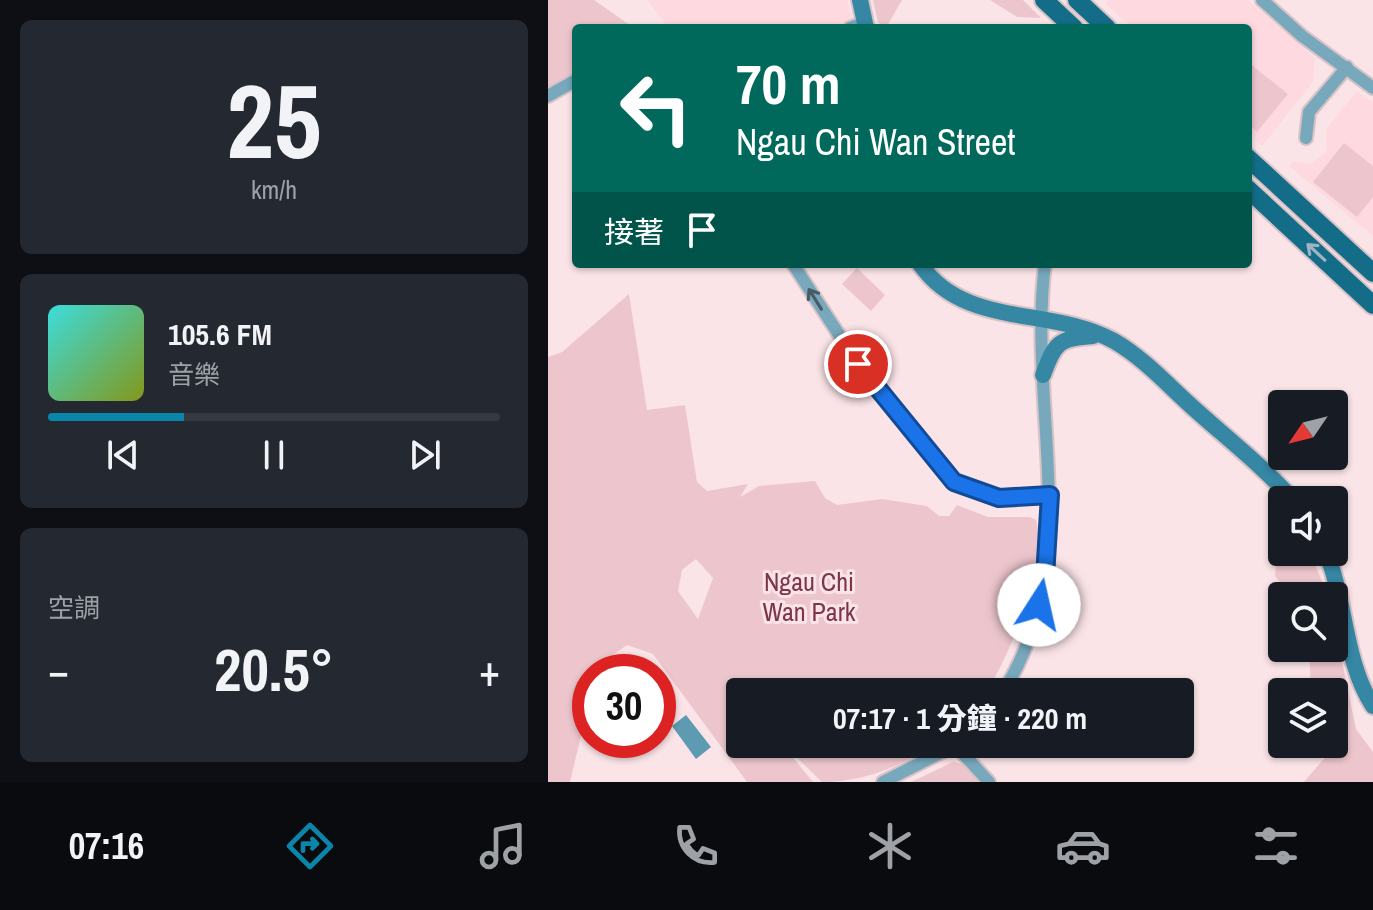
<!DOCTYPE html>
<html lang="zh-TW">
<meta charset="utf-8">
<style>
:root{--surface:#171b24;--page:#242831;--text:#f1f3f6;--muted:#9ea1a6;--line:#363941;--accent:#0a86aa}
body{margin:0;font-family:"Archivo Narrow","Noto Sans TC",sans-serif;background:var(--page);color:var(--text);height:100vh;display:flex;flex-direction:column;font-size:30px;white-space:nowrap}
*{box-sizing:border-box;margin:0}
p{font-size:26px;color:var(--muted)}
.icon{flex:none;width:44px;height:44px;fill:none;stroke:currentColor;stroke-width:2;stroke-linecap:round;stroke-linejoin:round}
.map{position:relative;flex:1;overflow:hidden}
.panel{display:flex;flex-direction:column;gap:20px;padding:20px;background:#0d0f14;width:548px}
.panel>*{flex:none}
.guide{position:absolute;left:24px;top:24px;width:680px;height:244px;border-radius:8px;box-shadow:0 2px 6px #0004;background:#00695c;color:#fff;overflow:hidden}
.needle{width:52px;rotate:235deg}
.fabs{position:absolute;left:720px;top:390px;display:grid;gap:16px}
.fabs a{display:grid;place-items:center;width:80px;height:80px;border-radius:8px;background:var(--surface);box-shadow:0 2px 6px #0004;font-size:40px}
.speed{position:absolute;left:24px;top:654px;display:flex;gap:16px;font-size:40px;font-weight:700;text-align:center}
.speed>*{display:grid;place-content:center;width:104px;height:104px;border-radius:50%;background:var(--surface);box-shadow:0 2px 6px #0004;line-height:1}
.speed .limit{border:12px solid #d22;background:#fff;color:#111}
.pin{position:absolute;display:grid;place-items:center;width:68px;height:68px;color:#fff;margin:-34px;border:4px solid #fff;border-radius:50%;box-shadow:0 2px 8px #0007}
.me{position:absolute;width:88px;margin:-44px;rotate:10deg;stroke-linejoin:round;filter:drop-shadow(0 0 6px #0008)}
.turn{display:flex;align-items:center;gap:28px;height:168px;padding:0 32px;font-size:36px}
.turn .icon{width:104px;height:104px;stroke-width:2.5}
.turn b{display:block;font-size:56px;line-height:68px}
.then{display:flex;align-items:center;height:76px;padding:0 32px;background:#0003;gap:16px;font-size:30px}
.big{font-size:60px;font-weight:800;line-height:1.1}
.panel .card{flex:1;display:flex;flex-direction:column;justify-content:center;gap:12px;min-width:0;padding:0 28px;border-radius:12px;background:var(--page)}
.panel .dial{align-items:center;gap:0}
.dial b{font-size:104px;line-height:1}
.song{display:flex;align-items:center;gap:24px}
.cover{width:96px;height:96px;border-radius:12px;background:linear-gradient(135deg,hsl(180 70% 55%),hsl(70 70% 35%))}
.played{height:8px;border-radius:4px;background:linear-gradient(90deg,var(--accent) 30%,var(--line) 30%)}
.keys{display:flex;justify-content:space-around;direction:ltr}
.heat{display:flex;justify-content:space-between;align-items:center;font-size:44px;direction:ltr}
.trip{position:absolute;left:178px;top:678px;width:468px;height:80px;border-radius:8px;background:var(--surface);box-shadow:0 2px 6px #0004;font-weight:800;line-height:80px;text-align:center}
.tab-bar{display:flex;height:128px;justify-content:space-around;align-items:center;background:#090b0e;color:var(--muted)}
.tab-bar .icon{width:56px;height:56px}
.tab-bar .selected{color:var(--accent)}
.tab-bar b{font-size:36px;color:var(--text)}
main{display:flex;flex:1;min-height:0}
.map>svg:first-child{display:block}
</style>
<main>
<section class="panel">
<div class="card dial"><b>25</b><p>km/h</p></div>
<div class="card">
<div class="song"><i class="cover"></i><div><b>105.6 FM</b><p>音樂</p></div></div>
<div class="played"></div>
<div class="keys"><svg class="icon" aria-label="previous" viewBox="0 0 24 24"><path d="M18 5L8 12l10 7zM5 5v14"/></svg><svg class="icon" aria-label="pause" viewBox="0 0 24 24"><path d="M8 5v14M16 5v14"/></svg><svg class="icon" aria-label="next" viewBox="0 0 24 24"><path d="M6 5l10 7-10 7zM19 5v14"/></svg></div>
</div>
<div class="card"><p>空調</p>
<div class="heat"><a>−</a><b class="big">20.5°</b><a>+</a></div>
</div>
</section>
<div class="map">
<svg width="825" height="782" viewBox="0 0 825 782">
<rect width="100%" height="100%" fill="#fbe4e8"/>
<!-- built -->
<g fill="#fed9e0">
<path d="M99 0H299L304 18 286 28H121Z"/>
<path d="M560 0H700L767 58 765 82 714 146 700 134V28H584L557 3Z"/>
<path d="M809 91 825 103V236L741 166 745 161 763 164 778 152 779 128Z"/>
</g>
<!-- green -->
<g fill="#edc6cd" fill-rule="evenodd">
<path d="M0 0H46L86 28H28V78L3 91 0 89Z"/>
<path d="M325 0H354L339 26 330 23Z"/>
<path d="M442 0H475L493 18 469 17Z"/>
<path d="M700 62 740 94 709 132 700 124Z"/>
<path d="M796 143 825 166V197L809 217 765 182Z"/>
<path d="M309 268 337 295 323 311 294 284Z"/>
<path d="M81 294 99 410 137 405 149 482 159 491 200 484 192 497 211 486 267 481 277 498 289 505 334 499 379 506 391 516H401L409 505 440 517H482L488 520C500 557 461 662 437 692H192V744H234L265 782H199L105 654 79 645 56 661 51 672H42V698L22 782H0V357L14 352ZM148 559 165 578 150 619 130 591 134 570Z"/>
<path d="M740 552H757L766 562 780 596H743L727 576 728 562Z"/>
<path d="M786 622 808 729 825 752V782H756L786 747V692H763L761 648H786Z"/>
<path d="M235 744H384C353 768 313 782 274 782Z"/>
<path d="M405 762 419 765 434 782H363Z"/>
</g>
<!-- water -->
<path fill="#5e9ab2" d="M138 715 163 747 148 759 124 726Z"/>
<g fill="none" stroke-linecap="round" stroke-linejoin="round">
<!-- minor casing -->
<g stroke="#d7c2c5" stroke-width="16">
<g id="minor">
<path d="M714 0 754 36 825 88"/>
<path d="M302 28 317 22"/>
<path d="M0 96 28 80"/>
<path d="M758 138 761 112 799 67"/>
<path d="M245 264 310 364 406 482 451 498 502 495"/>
<path d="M455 692C538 561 479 407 497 264"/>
<path d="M408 746 441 782"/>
<path d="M335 782 410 744"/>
</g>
</g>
<!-- secondary casing -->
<g stroke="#d7c2c5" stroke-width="20">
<g id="secondary">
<path d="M312 0 318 28"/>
<path d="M372 264C417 329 503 306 566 341 594 357 618 383 641 404 676 436 714 465 745 500"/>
<path d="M495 375C507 343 510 338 545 336"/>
<path d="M778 552C798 600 796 662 825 706"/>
</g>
</g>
<!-- primary casing -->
<g stroke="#d7c2c5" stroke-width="22">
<g id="primary">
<path d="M496 0 526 28"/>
<path d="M529 0 559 28"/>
<path d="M700 158 825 273"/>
<path d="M700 189 825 305"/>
</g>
</g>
<!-- minor -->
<use href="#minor" stroke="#78a8bc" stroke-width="12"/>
<!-- secondary -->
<use href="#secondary" stroke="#3687a4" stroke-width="16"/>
<!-- primary -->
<use href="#primary" stroke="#136d89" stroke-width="18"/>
</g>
<!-- one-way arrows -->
<defs><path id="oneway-shaft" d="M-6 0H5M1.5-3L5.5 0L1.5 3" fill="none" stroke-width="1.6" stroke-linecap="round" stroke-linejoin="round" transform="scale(2)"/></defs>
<use stroke="#9eb4c2" href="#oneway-shaft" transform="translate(768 252) rotate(-137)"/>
<use stroke="#485b66" href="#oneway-shaft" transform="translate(267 299) rotate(-122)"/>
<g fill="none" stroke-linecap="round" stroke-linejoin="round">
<!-- route casing -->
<g stroke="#114b97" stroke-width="20">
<path id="route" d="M310 364 406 482 451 498 502 495 497 577 491 605"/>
</g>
<!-- route -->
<use href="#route" stroke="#1a73e8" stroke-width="14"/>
</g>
<g text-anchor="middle" stroke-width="6" stroke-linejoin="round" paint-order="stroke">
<!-- park labels -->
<g font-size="26" fill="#7d3649" stroke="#fbe4e8">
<text x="261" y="591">Ngau Chi<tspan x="261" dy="30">Wan Park</tspan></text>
</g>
</g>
</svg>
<div class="fabs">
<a><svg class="needle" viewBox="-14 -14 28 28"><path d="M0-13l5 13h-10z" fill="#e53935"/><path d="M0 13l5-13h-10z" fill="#9ea1a6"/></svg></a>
<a><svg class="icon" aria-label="sound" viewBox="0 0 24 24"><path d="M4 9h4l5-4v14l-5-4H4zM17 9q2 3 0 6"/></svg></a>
<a><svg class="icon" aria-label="search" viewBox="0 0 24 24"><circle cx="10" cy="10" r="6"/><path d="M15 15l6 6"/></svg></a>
<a><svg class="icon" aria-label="layers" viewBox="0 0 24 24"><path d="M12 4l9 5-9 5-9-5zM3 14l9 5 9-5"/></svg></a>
</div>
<div class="speed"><div class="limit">30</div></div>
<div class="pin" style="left:310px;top:364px;background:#d93025"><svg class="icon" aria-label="arrive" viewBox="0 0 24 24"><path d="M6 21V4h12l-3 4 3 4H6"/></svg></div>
<svg class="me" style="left:491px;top:605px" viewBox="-20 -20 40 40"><circle r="19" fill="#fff"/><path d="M0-13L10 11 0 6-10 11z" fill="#1a73e8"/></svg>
<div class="trip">07:17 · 1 分鐘 · 220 m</div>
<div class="guide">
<div class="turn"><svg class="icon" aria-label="left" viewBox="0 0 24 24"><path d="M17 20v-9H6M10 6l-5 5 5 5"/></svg><div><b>70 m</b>Ngau Chi Wan Street</div></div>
<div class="then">接著<svg class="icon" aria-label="arrive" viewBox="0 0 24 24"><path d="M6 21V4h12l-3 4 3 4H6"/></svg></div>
</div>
</div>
</main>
<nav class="tab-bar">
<b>07:16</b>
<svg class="icon selected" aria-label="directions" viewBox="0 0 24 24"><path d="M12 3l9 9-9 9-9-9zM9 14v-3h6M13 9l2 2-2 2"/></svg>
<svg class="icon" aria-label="music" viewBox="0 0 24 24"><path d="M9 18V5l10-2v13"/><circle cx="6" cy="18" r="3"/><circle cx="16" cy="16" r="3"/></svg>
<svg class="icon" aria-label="phone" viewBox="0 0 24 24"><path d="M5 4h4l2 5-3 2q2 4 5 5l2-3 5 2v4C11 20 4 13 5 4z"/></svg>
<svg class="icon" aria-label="climate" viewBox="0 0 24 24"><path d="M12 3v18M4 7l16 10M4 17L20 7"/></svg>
<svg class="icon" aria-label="car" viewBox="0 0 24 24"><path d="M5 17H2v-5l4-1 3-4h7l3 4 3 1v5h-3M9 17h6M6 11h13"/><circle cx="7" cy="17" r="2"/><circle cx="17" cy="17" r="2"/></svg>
<svg class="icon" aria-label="filters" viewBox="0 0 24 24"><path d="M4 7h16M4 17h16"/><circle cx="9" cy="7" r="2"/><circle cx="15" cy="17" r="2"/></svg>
</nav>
